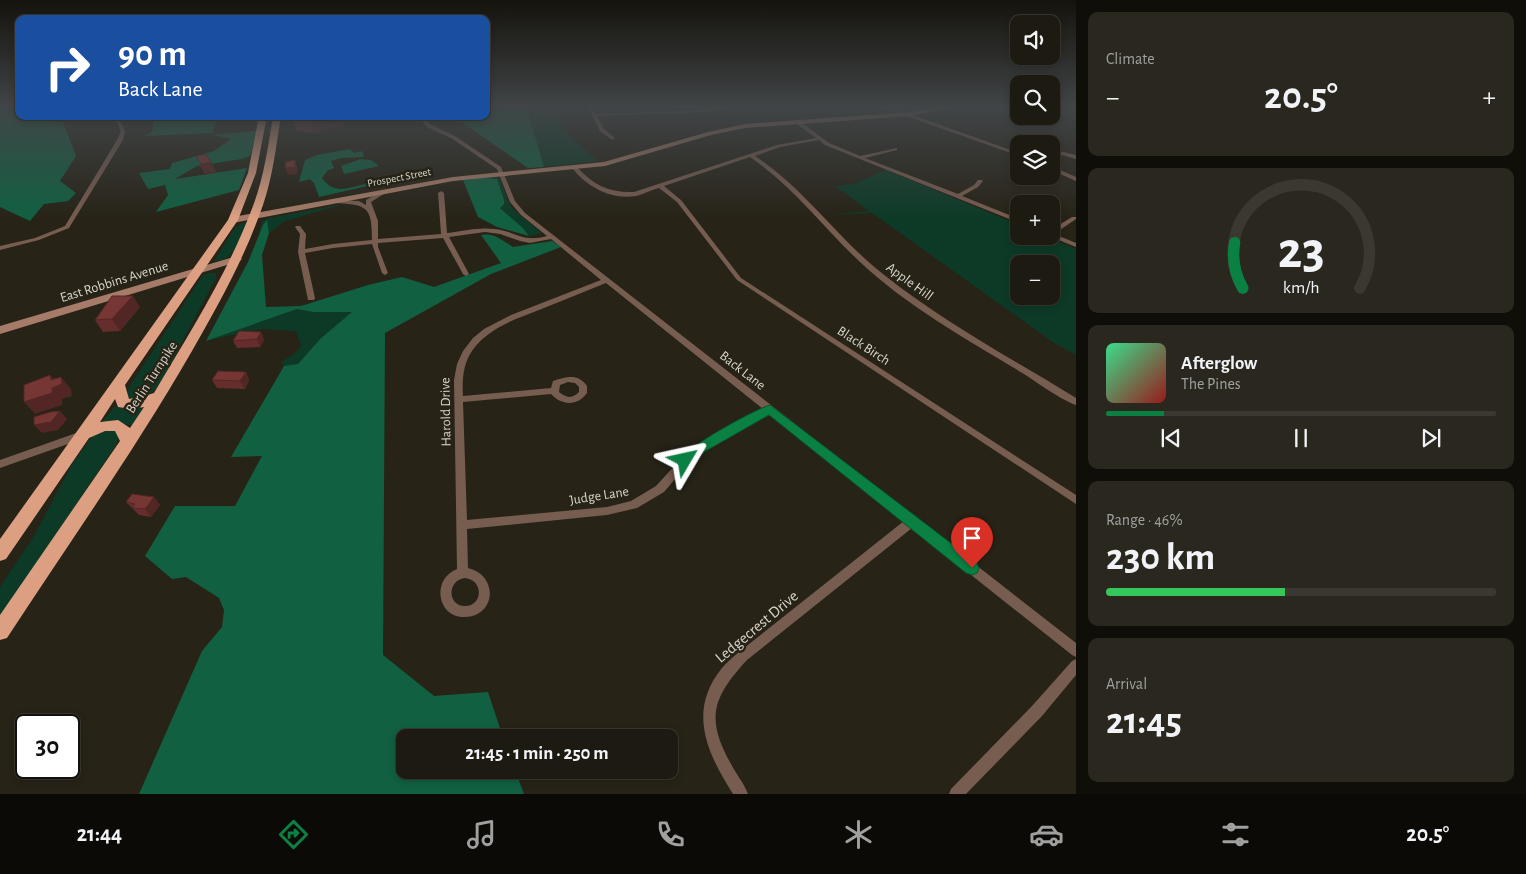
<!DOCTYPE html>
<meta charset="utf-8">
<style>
:root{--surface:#1d1a11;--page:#2a271f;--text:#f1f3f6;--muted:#a0a19f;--line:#3b3831;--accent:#0b8043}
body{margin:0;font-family:"Alegreya Sans",sans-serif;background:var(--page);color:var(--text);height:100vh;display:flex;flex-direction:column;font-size:19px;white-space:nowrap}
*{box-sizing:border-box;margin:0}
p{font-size:16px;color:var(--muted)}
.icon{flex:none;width:28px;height:28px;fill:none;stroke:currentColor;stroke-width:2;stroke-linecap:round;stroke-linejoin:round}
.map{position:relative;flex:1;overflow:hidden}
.details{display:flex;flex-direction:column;gap:12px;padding:12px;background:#100e09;width:450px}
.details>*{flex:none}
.hud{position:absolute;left:15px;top:15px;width:475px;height:105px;border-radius:10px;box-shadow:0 2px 8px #0003,0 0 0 1px var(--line);background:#1a4fa0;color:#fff;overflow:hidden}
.buttons{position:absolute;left:1010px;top:15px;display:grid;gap:10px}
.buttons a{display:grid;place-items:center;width:50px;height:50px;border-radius:10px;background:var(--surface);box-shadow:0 2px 8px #0003,0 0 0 1px var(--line);font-size:25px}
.speed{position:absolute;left:15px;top:714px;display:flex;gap:10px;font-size:25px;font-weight:700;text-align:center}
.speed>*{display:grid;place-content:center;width:65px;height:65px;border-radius:50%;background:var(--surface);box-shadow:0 2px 8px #0003,0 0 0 1px var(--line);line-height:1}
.speed .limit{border:2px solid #111;border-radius:8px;background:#fff;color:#111}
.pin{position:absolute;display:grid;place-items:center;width:42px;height:42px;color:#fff;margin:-51px -21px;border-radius:50% 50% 50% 0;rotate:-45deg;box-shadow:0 0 5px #0007}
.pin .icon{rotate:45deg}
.me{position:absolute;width:55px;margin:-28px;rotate:54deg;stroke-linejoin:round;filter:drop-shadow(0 0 4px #0008)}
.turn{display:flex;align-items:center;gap:18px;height:105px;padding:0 20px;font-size:22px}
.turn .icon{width:65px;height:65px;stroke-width:2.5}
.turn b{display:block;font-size:35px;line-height:42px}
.big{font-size:38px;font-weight:600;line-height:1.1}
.details .card{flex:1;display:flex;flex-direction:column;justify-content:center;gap:8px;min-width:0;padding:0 18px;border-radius:10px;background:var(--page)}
.details .dial{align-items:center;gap:0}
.dial svg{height:130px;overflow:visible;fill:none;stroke:var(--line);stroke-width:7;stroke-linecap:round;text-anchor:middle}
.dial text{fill:var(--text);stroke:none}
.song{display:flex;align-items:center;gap:15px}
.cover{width:60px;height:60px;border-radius:8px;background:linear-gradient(135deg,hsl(150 70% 55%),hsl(0 70% 35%))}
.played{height:5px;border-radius:2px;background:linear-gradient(90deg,var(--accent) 15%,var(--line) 15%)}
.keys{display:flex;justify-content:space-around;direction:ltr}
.heat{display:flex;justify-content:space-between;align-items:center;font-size:28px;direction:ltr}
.charge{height:8px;border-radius:4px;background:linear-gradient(90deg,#34c759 46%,var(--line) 0)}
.trip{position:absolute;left:396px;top:729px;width:282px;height:50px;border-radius:10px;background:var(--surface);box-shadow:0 2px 8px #0003,0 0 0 1px var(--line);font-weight:600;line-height:50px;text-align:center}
.dock{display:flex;height:80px;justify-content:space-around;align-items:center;background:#0c0a07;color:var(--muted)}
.dock .icon{width:35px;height:35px}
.dock .selected{color:var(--accent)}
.dock b{font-size:22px;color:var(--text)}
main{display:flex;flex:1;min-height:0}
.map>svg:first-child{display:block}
</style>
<main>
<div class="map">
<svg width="1076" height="794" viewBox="0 0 1076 794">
<rect width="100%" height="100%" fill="#272317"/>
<!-- green -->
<g fill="#0d3a27" fill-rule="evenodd">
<path d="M526 106H555L565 130 597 161 544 167Z"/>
<path d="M886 170 1019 225V236H1046L1076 249V355L1054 343 872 213 825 215 869 211 835 186 853 184ZM1019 264H1051V296H1019Z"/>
<path d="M497 177 500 179 509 203 513 209 544 235 542 233 529 236 523 228 499 207 502 205 497 179 463 180 389 194 471 178Z"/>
<path d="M344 204 285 221 269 233 267 221 259 233 262 222 268 218Z"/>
<path d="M248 221C240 238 236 261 214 261L236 226Z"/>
<path d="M209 273H216V278L159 386 148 396 132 400 128 399V389L203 275Z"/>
<path d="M297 309 313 312H353L320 339 298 364 284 366 281 362 293 355 301 346 296 331 261 329 206 341Z"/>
<path d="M145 406 132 425 102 422 114 407Z"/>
<path d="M100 431H116L119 435 116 445 0 618V587L34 536 71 466 93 435Z"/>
</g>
<!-- forest -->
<g fill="#116042">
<path d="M0 106 12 110 16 118 63 122 76 156 60 181 76 193 68 201 44 204 30 221 0 207Z"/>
<path d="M486 106H526L544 167 528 168 453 116H486Z"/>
<path d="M153 116H219L212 131 214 133 144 136 152 132 154 121Z"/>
<path d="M257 131 250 156 242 159 197 166 175 179 247 168 239 190 156 212 168 195 165 185 148 189 139 173 170 169 172 163 214 151 231 139 213 135Z"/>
<path d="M350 149 354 153 361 151 364 154 363 157 341 158 331 161 334 168 327 171 322 178C334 195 347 188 365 184L367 186 319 197 314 183 310 179 299 182 305 160 317 155Z"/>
<path d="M361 159 371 160 379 166 344 174 341 166Z"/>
<path d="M482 178 497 179 504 200V204L500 208 523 228 529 236 497 227 478 217 463 180Z"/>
<path d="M267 220 269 233 262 255 266 307 301 306 368 285 402 277 434 287 501 263 481 235C494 232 503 241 513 247L552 241 561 247 491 274 385 333 383 655 434 696 488 692 503 737 405 738V770H515L524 794H139L202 651 222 627 224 610 219 598 186 577 172 579 145 556 175 506H235L262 456 231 457 284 366 298 364 320 339 352 312H313L297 309 206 341 248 262 263 225Z"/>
</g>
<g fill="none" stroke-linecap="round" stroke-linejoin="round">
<!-- minor -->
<g fill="#775c50" fill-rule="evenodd">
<path d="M587 106H591L595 114 707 110 729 106H743L707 112 597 116 604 129 615 138 612 140 600 131Z"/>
<path d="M903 113H907L1016 152 1011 153 903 115Z"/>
<path d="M114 116H118L125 131 123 140 69 228 39 240 0 250V246L35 238 65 226 117 140 121 131Z"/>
<path d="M418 116H423L431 125 455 136 501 167 515 201 525 213 1076 643V657L1072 655 912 528 747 660C713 697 705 718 731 764 736 774 744 783 748 794H733C707 753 687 711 722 668 727 662 733 657 739 652L904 521 769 414 694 457 664 492 637 508 607 515 467 529 468 568C500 576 495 617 465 617 437 618 431 579 457 569L454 380 457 364 463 351 473 338 484 329 511 315 601 280 551 239 530 243 520 241 500 234 485 232 449 237 469 274 466 276 463 274 443 238 378 243V247L388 273 385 275 382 273 372 244 333 248 305 253 315 298 314 300H308L298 252 300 234 295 227 296 226H300L306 234 305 249 333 244 372 240C372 206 367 205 335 203L332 201 333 200 359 201 366 205V200L383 190H387V192L371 202 378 221V239L441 234 438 193 441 191 444 193 447 233C462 231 479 227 494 229 516 231 522 243 547 236L521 215 510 202 497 169 451 138 427 127ZM606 283 763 409 688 451 656 486 631 501 607 507 467 520 463 402 551 394C562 406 578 406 587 393V386C578 373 566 377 553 381L551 388 463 396C462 380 463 364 472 351 488 327 519 318 544 308 565 300 585 291 606 283ZM568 382 575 383 579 387V392C572 399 566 398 559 392L560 385ZM465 578C484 580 483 606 465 606 447 606 447 580 465 578Z"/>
<path d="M794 120H798L829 143 860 156 897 148V150L865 158 958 194 974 185 978 180H982L983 181 978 187 962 196 1019 219V223L825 145 819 140 780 147 755 156C804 188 837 238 883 274 943 322 1011 358 1076 398V405C1061 400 1038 383 1024 374 968 340 908 307 860 262 823 227 793 186 750 157L664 186 681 200 741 278 1076 495V504L737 280 677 202 659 188C651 190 644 194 636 196 611 200 587 187 572 168L577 167C593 185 610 193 634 192L777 145 816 138 794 122Z"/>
<path d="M1051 149 1076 155V159L1051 152Z"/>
<path d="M1051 166 1076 177V181L1051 170Z"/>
<path d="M1072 217H1076V219L1054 234 1076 243V247L1049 236H1051V230Z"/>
<path d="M82 431 85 432 87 435 85 438 0 468V460Z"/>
<path d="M1076 659V675L1042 716 966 794H949L951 789 1032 706 1072 661Z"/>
</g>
<!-- tertiary -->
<path fill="#775c50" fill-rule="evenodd" d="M878 106H888L908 114 903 115Z"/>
<!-- secondary -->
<g fill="#a67c68" fill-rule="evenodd">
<path d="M942 106H958L910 116 745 128 711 135 605 166 453 181 233 223 229 220 233 217 453 177 604 162 708 132 745 124 910 112Z"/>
<path d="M237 256 242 259 240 261 0 334V326Z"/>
</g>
<!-- trunk -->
<path fill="#dc9f82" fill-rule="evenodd" d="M259 116H267L256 173 238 220 125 385 129 399 141 397 154 393C190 332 228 273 253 206 264 177 268 147 273 116H281C276 146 273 176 263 205 245 257 219 304 192 351 135 450 69 543 7 638L0 640V615L120 441 115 431H105L89 438 6 559 0 561V539L228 220 248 173ZM115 399 118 407 132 409 144 407 130 428 118 420 100 422Z"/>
</g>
<!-- wall -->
<g fill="#652e2d">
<path d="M305 116H342L344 125 313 133 296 130 293 119Z"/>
<path d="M196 156 211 162 216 172 205 175 201 166Z"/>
<path d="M140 307 120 331 103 332 95 320Z"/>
<path d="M261 332 264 340 260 347 237 348 233 341Z"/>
<path d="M246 372 249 380 245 389 217 388 212 380Z"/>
<path d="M154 497 160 505 151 517 139 515 126 502Z"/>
</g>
<!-- shaded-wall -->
<g fill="#522624">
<path d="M334 116H342L344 125 313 133 310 122Z"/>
<path d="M295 160 297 167V174L288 175 285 168Z"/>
<path d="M211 162 216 172 205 175 201 164Z"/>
<path d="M133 296 140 307 120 331 112 319Z"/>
<path d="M261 332 264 340 260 347 257 339Z"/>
<path d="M246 372 249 380 245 389 240 381Z"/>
<path d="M50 375 59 385 61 377 71 389 72 396 62 399V405L35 414 24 402 51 380Z"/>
<path d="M60 411 67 419 58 430 42 433 34 425Z"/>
<path d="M154 497 160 505 151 517 145 509Z"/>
</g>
<!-- building -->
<g fill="#753634" stroke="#522624">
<path d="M305 116H334L310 122 293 119Z"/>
<path d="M206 154 211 162 201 164 196 156Z"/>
<path d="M295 160V167L285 168 286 162Z"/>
<path d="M112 296H133L112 319 95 320Z"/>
<path d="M239 331 261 332 257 339 233 341Z"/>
<path d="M218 371 246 372 240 381 212 380Z"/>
<path d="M50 375 51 380 61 377 62 384 52 388V393L24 402V385Z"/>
<path d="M60 411 51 422 34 425V417L50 412Z"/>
<path d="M132 494 154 497 145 509 132 508 135 504 126 502Z"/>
</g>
<!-- sky -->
<linearGradient id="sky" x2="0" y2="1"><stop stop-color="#15130d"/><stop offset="0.49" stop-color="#414547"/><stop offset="1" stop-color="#414547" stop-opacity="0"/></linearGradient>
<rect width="1076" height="218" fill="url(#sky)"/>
<!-- route -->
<path fill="#0b8043" stroke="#07532c" d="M770 405 977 563 979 568 977 573 972 575 966 573 769 415 704 452 690 463H681L679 460C685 448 755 409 770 405Z"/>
<g text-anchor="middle" stroke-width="5" stroke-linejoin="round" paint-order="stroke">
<!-- far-street labels -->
<g font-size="11" fill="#d9d6ce" stroke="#272317">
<text transform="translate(399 177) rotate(-11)" y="4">Prospect Street</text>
</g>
<!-- street labels -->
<g font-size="14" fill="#d9d6ce" stroke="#272317">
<text transform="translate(114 281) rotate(-17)" y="5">East Robbins Avenue</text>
<text transform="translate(910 281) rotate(36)" y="5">Apple Hill</text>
<text transform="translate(864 345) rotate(33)" y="5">Black Birch</text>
<text transform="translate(743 370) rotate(38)" y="5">Back Lane</text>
<text transform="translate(151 377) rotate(-57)" y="5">Berlin Turnpike</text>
<text transform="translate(445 412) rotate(-91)" y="5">Harold Drive</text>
<text transform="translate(599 495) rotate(-9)" y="5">Judge Lane</text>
</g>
<!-- near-street labels -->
<g font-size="16" fill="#d9d6ce" stroke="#272317">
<text transform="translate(756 626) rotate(-40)" y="6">Ledgecrest Drive</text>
</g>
</g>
</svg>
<div class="buttons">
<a><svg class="icon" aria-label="sound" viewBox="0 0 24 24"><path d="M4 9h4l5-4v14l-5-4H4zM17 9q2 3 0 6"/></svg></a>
<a><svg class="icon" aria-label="search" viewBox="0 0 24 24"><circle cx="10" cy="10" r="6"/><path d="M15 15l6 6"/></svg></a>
<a><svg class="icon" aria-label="layers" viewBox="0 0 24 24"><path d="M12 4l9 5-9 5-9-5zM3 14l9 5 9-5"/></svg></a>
<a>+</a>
<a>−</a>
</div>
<div class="speed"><div class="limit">30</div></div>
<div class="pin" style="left:972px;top:568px;background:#d93025"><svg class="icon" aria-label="arrive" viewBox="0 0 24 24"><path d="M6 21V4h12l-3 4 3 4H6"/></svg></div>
<svg class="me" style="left:685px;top:460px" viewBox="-20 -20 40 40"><path d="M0-17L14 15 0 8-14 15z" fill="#0b8043" stroke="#fff" stroke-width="4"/></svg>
<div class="trip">21:45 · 1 min · 250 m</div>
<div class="hud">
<div class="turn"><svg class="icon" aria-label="right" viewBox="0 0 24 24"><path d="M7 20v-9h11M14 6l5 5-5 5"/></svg><div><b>90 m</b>Back Lane</div></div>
</div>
</div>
<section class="details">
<div class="card"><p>Climate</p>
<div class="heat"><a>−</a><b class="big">20.5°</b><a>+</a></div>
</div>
<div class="card dial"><svg viewBox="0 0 100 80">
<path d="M14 69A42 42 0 1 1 86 69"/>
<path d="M14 69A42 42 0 0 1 9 41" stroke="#0b8043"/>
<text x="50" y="56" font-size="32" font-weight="700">23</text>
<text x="50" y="72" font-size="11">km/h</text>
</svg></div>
<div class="card">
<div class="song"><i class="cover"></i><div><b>Afterglow</b><p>The Pines</p></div></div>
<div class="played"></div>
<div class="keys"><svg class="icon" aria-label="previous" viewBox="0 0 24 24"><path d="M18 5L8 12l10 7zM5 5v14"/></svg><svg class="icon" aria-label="pause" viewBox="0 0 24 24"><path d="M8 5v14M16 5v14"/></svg><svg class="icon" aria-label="next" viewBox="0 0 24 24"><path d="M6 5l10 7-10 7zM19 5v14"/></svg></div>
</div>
<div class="card"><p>Range · 46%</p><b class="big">230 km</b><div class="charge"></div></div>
<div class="card"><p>Arrival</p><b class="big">21:45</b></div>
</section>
</main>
<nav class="dock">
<b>21:44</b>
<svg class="icon selected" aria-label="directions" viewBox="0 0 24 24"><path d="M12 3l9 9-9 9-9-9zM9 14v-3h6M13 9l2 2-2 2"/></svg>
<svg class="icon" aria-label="music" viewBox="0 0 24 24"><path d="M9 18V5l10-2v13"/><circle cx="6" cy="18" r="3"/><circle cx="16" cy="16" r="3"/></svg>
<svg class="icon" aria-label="phone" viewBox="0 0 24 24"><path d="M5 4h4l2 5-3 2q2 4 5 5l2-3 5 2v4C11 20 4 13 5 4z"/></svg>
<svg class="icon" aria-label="climate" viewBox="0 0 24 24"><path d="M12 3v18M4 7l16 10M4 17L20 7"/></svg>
<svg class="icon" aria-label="car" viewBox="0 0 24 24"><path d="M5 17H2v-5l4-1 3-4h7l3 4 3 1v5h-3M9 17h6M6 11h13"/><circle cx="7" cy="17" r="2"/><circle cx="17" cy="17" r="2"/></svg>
<svg class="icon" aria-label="filters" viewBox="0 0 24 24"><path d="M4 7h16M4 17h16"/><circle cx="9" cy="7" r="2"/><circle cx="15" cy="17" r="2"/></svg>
<b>20.5°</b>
</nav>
